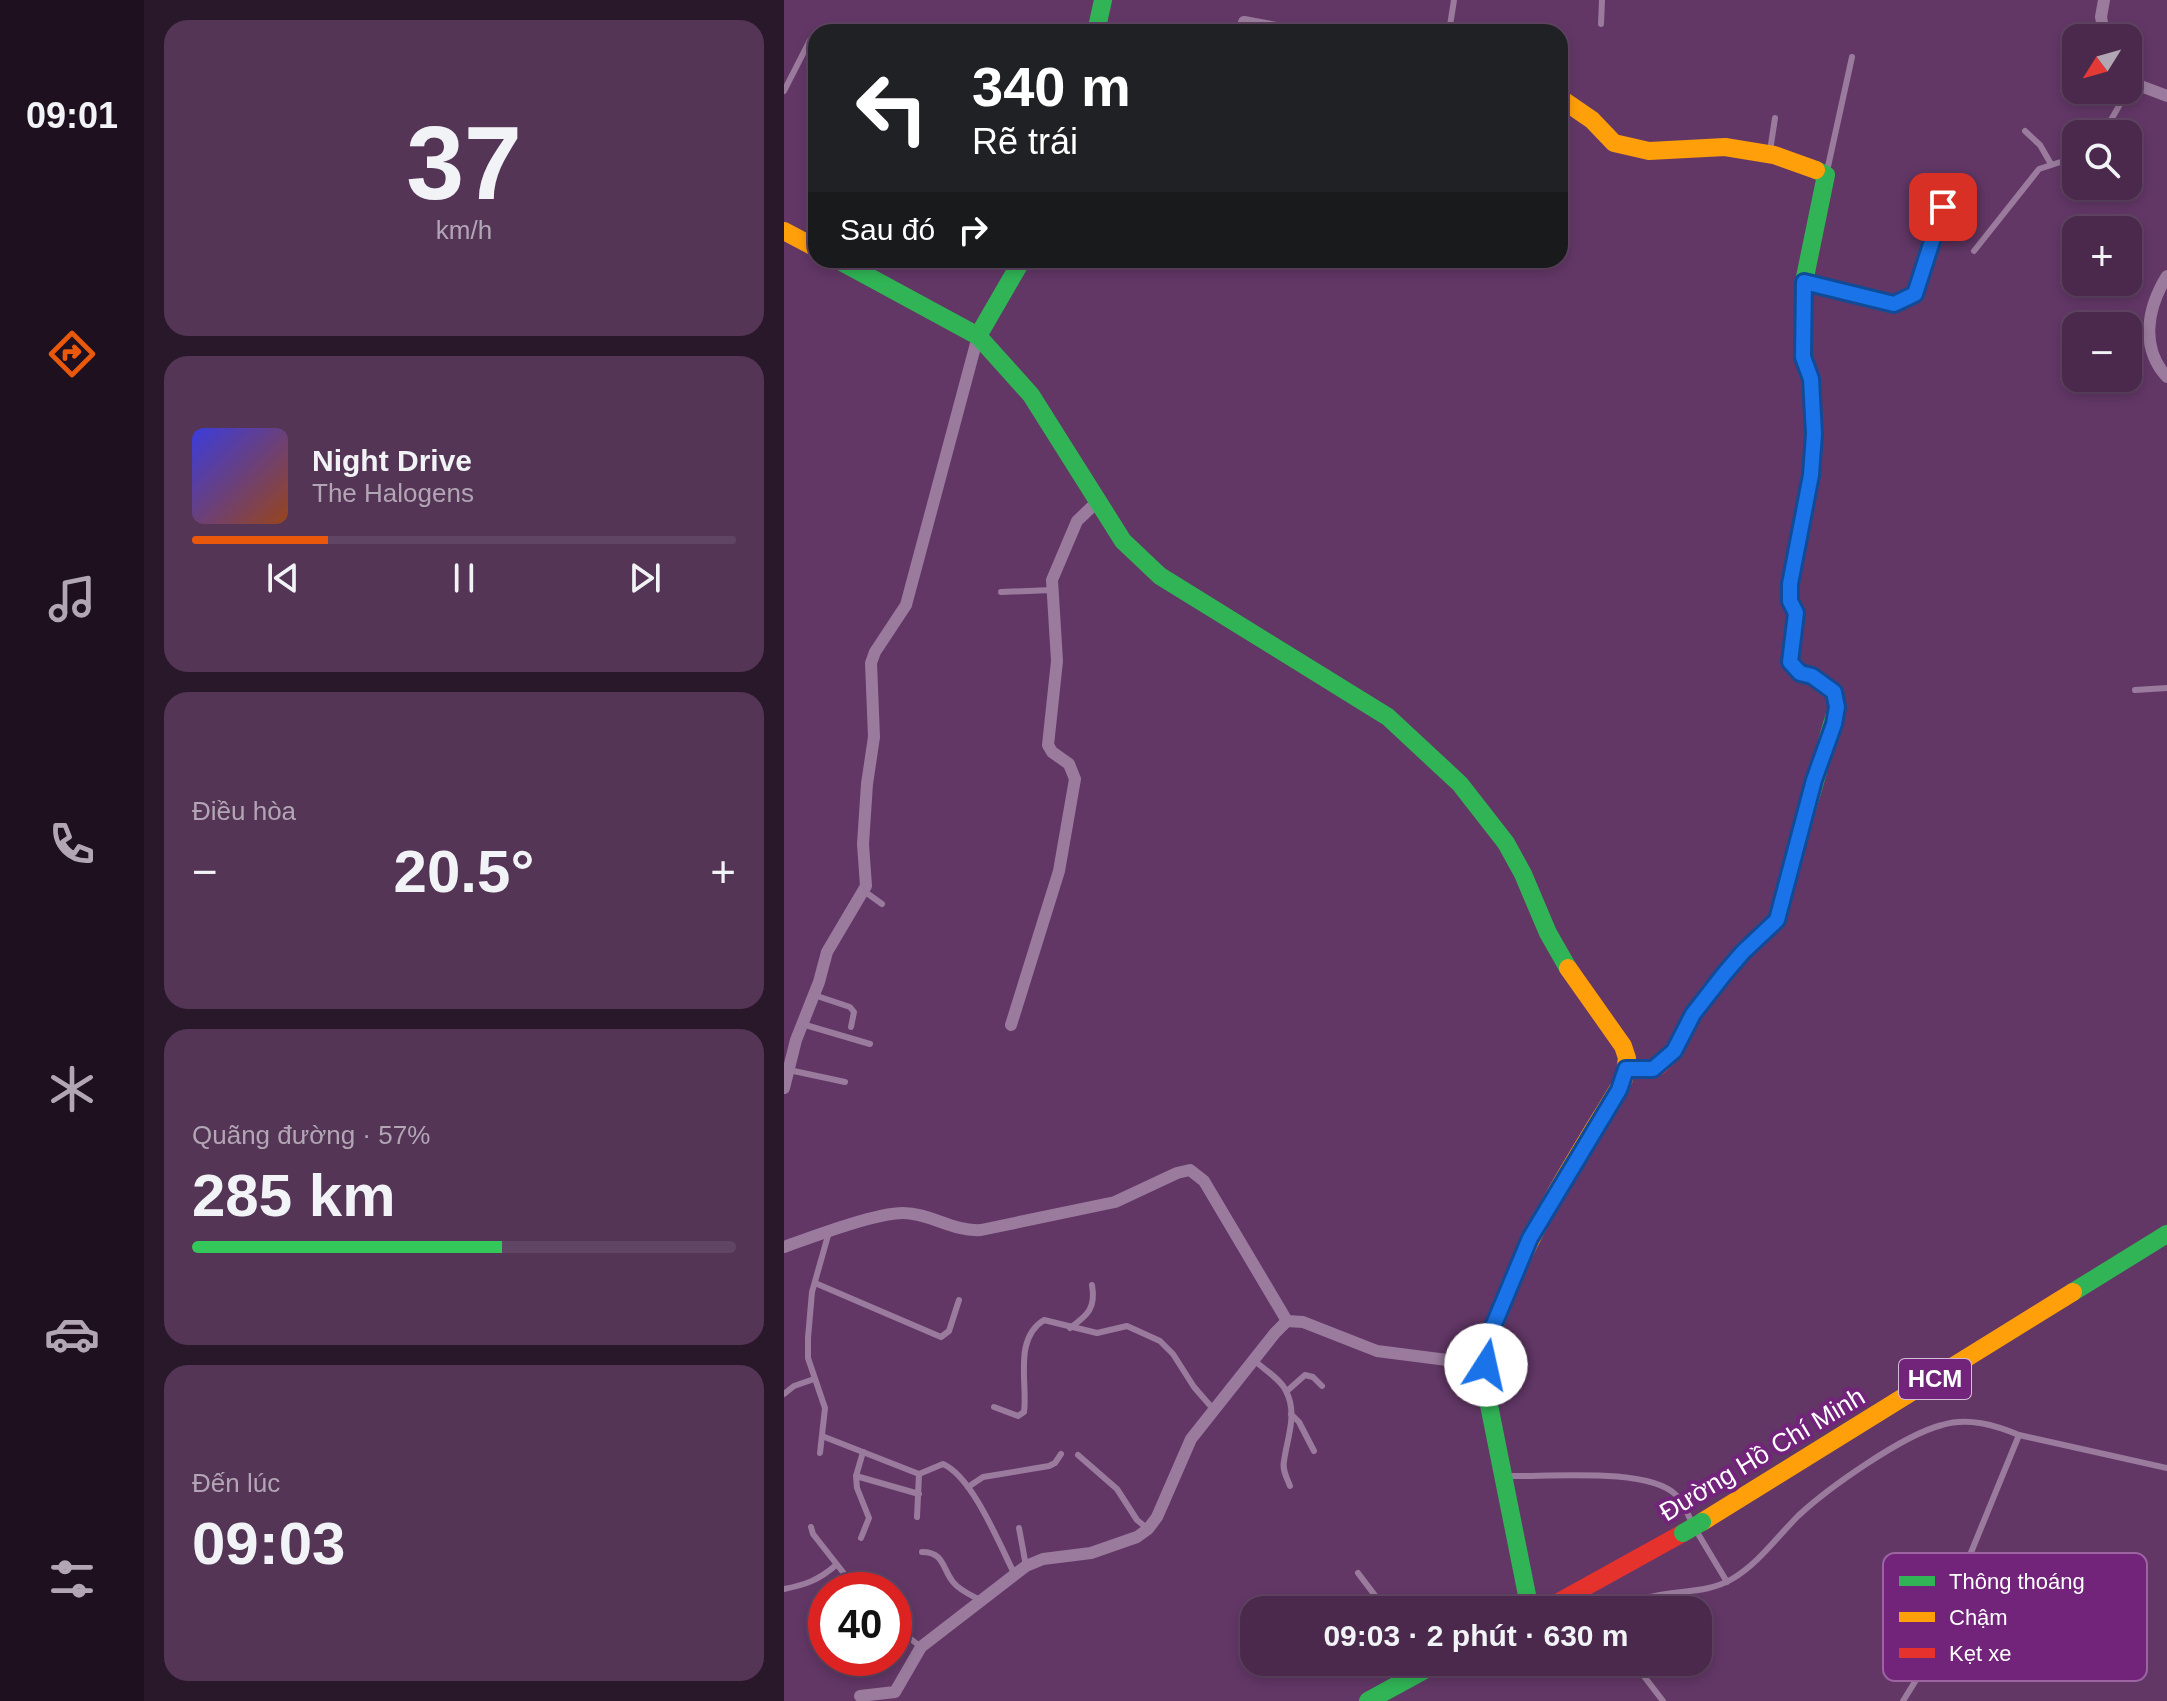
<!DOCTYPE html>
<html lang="vi">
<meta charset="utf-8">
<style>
:root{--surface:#4a294c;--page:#543556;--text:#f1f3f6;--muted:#b2a6b5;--line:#614564;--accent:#ea580c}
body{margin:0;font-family:Arial,sans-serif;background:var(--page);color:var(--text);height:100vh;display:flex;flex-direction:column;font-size:30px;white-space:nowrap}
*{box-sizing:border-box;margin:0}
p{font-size:26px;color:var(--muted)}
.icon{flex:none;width:44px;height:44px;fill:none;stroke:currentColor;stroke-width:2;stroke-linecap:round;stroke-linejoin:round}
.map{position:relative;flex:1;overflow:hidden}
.side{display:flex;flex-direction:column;gap:20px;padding:20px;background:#29172a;width:640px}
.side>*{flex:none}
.guide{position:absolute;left:24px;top:24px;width:760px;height:244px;border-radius:24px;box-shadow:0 4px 12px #0003,0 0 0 2px var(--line);background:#202124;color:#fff;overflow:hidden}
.needle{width:52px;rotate:233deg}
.buttons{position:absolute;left:1278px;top:24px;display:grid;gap:16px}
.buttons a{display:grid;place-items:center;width:80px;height:80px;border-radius:16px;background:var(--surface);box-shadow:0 4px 12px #0003,0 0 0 2px var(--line);font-size:40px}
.speed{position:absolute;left:24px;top:1572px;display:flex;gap:16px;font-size:40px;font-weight:700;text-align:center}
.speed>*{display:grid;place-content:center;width:104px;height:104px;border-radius:50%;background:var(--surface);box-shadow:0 4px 12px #0003,0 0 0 2px var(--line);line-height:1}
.speed .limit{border:12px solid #d22;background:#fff;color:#111}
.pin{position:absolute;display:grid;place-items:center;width:68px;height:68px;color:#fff;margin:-34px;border-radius:16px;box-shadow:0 4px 12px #0006}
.me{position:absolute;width:88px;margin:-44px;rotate:10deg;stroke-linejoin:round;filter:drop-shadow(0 0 6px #0008)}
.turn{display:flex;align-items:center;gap:28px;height:168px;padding:0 32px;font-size:36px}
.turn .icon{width:104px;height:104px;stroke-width:2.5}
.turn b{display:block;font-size:56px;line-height:68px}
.then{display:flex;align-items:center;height:76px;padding:0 32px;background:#0003;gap:16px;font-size:30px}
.big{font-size:60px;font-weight:800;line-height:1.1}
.side .tile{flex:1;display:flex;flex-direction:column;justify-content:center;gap:12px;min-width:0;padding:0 28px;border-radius:24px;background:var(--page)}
.side .dial{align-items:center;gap:0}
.dial b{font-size:104px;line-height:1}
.song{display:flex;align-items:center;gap:24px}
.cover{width:96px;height:96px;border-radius:12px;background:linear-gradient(135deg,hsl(240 70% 55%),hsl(20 70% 35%))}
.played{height:8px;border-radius:4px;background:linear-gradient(90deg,var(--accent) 25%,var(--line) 25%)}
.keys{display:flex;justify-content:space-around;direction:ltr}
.heat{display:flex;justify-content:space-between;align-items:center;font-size:44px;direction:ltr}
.charge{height:12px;border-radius:6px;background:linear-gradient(90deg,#34c759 57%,var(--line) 0)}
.trip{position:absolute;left:456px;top:1596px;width:472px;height:80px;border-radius:24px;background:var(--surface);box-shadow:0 4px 12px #0003,0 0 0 2px var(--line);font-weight:800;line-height:80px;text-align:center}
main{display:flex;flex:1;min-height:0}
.dock{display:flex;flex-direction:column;width:144px;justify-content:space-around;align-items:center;background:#1e101e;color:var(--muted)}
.dock .icon{width:56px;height:56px}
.dock .selected{color:var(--accent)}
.dock b{font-size:36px;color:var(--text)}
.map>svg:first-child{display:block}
</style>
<main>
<nav class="dock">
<b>09:01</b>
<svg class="icon selected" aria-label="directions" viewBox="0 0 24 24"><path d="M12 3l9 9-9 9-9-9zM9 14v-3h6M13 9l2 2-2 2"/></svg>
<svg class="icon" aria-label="music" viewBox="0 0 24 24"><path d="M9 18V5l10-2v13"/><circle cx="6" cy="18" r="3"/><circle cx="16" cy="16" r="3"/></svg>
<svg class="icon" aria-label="phone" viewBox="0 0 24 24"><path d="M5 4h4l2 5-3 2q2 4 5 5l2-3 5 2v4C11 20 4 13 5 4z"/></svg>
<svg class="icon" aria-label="climate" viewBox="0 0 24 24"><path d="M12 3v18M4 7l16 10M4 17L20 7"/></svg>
<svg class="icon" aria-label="car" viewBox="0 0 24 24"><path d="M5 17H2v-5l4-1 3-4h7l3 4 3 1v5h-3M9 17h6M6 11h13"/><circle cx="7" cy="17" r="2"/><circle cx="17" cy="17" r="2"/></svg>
<svg class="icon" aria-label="filters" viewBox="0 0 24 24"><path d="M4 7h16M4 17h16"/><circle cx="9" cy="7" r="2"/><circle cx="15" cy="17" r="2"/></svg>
</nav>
<section class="side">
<div class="tile dial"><b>37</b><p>km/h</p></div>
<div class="tile">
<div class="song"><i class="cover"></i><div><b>Night Drive</b><p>The Halogens</p></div></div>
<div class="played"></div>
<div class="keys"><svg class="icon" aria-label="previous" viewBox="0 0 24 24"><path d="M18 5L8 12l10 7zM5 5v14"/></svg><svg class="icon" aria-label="pause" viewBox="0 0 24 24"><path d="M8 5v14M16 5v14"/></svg><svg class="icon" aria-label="next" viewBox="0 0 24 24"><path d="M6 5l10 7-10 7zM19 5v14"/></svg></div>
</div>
<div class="tile"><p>Điều hòa</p>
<div class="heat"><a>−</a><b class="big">20.5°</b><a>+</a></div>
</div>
<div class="tile"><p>Quãng đường · 57%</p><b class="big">285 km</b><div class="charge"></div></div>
<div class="tile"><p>Đến lúc</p><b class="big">09:03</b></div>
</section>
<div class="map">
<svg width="1383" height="1701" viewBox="0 0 1383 1701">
<rect width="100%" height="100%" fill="#623766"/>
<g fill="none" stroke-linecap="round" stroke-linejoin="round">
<!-- lane -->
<g stroke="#9a7b9d" stroke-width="6">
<path d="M817 24 818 0"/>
<path d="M665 32 670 0"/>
<path d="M0 91 26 40"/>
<path d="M1241 131 1256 145 1267 164"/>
<path d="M1316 134 1327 120 1344 90"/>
<path d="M986 151 991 118"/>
<path d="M1043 171 1068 57"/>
<path d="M1190 251 1255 169 1292 157"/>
<path d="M1024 283 1110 304 1131 294 1159 207"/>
<path d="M217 592 268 590"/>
<path d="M1351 690 1383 688"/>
<path d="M80 891 98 904"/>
<path d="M30 995 66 1007 70 1012 67 1027"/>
<path d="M18 1024 86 1044"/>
<path d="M5 1070 61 1082"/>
<path d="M31 1283 157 1337 165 1331 175 1300"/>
<path d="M286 1328C304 1315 312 1308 308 1285"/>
<path d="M470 1360C479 1369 497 1379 502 1391 514 1414 503 1438 500 1461 498 1470 503 1478 506 1486"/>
<path d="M503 1391 521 1375 529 1377 538 1386"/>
<path d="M0 1394 10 1386 30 1379"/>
<path d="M210 1407 234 1416 240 1412C244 1384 229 1339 260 1320L313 1333 343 1326 376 1341 389 1354 410 1387 430 1410"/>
<path d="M507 1414 515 1422 530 1451"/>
<path d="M38 1436 135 1474 133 1517"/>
<path d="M36 1453 41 1408 24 1358V1338L28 1292 45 1232"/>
<path d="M294 1455 333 1489 353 1520 364 1529"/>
<path d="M135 1474 159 1464C189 1477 216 1546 231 1575"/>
<path d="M72 1476 79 1452"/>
<path d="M723 1476C764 1477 864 1467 892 1495 899 1501 903 1514 908 1522"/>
<path d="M184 1487 199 1477 265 1466 271 1463 277 1454"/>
<path d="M27 1527 29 1534 73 1590"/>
<path d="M235 1528 242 1566"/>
<path d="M913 1532 943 1582"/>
<path d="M77 1538 85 1518 73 1488 72 1476 135 1494"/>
<path d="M138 1552C160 1552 158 1568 169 1582 176 1591 189 1596 198 1601"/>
<path d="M574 1573 602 1610"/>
<path d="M0 1589C21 1585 35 1580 52 1565"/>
<path d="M783 1604 797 1610"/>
<path d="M824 1610C840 1604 855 1599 871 1596 897 1590 924 1593 948 1579 974 1564 993 1537 1014 1516 1044 1488 1119 1435 1158 1425 1184 1417 1211 1425 1235 1435"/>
<path d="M110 1626 137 1647"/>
<path d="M849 1662 879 1701"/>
<path d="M1119 1701 1137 1672 1157 1626 1235 1435 1383 1468"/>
</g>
<!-- street -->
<g stroke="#9a7b9d" stroke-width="12">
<path d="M1320 0 1317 17 1321 38"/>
<path d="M460 22 514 32"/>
<path d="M1344 76 1354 85 1383 96"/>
<path d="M1383 276C1363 308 1356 348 1383 377"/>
<path d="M227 1025 275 871 291 779 285 764 268 752 264 745 273 661 268 580 293 521 315 500"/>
<path d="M0 1088 12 1040 35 982 43 952 82 886 79 844 83 784 90 737 87 663 91 652 122 605 194 336"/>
<path d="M0 1247C28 1237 91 1213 119 1213 146 1213 169 1232 197 1230L331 1202 393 1173 406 1170 420 1181 503 1321"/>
<path d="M76 1696 111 1692 137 1647 242 1566 259 1559 307 1553 353 1537 364 1529 373 1517 407 1439 491 1333 503 1321 519 1322 593 1351 702 1365"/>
</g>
<!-- fast -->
<g stroke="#30b455" stroke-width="18">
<path d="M312 32 319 0"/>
<path d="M54 260 194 336 238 260"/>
<path d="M194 336 247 395 339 541 376 576 604 717 676 784 722 843 739 874 764 933 784 968"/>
<path d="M1016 833 1053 707 1050 692 1028 676 1016 673 1006 662 1012 613 1006 601V584L1027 475 1030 434 1027 379 1019 357 1020 282 1042 175 1032 170"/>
<path d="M1289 1292 1383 1234"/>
<path d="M703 1371V1395L746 1610"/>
<path d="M584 1701 655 1662"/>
</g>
<!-- slow -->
<g stroke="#ff9f0a" stroke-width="18">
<path d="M776 98 808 120 830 143 865 151 941 147 990 155 1032 170"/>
<path d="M0 231 32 248"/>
<path d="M703 1371C703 1338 715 1312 727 1283 757 1211 800 1146 840 1079L843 1058 839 1046 784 968"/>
<path d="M918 1522 1289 1292"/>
</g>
<!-- jam -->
<g stroke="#e5322d" stroke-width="18">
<path d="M842 1069 861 1070 875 1066 890 1051 909 1014 924 993 959 952 993 920 1016 833"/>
<path d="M760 1610 899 1533"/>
</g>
<!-- fast-bridge -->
<path stroke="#30b455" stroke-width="18" d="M899 1533 918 1522"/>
</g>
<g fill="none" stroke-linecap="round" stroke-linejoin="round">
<!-- route casing -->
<g stroke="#114b97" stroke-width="20">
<path id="route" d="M702 1365 708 1329 746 1238 835 1090 842 1069H869L890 1051 909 1014 941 973 959 952 993 920 1030 780 1050 724 1053 707 1050 692 1028 676 1016 673 1006 662 1012 613 1006 601V584L1027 475 1030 434 1027 379 1019 357 1020 282 1110 304 1131 294 1159 207"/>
</g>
<!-- route -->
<use href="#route" stroke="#1a73e8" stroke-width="14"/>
</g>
<g text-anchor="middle" stroke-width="8" stroke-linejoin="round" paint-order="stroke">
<!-- shield labels -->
<rect fill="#72237a" stroke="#d5bdd7" stroke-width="2" x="1115" y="1359" width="72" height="40" rx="6"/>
<g font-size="24" font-weight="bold" fill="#fff">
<text x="1151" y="1387">HCM</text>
</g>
<!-- street labels -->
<g font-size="26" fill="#fff" stroke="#72237a">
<text transform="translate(978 1454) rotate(-31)" y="9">Đường Hồ Chí Minh</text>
</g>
</g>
<!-- legend -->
<rect x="1099" y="1553" width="264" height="128" rx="12" fill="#72237a" stroke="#9c65a2" stroke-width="2"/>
<rect x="1115" y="1576" width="36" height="10" fill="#30b455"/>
<rect x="1115" y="1612" width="36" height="10" fill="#ff9f0a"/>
<rect x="1115" y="1648" width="36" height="10" fill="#e5322d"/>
<g font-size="22" fill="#fff">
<text x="1165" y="1589">Thông thoáng</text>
<text x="1165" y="1625">Chậm</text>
<text x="1165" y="1661">Kẹt xe</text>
</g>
</svg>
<div class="buttons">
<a><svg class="needle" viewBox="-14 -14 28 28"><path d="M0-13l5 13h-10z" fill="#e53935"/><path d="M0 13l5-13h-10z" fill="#b2a6b5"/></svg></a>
<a><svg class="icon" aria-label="search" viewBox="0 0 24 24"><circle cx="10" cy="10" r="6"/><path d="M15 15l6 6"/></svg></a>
<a>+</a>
<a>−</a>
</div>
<div class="speed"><div class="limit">40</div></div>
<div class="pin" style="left:1159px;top:207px;background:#d93025"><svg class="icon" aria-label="arrive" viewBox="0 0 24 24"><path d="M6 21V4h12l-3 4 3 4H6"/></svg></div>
<svg class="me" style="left:702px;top:1365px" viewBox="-20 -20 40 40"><circle r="19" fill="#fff"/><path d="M0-13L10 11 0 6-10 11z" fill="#1a73e8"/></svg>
<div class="trip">09:03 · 2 phút · 630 m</div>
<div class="guide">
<div class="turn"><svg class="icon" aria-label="left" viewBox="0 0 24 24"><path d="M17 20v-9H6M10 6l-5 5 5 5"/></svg><div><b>340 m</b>Rẽ trái</div></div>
<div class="then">Sau đó<svg class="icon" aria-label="right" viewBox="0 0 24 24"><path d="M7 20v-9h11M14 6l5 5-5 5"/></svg></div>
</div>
</div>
</main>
